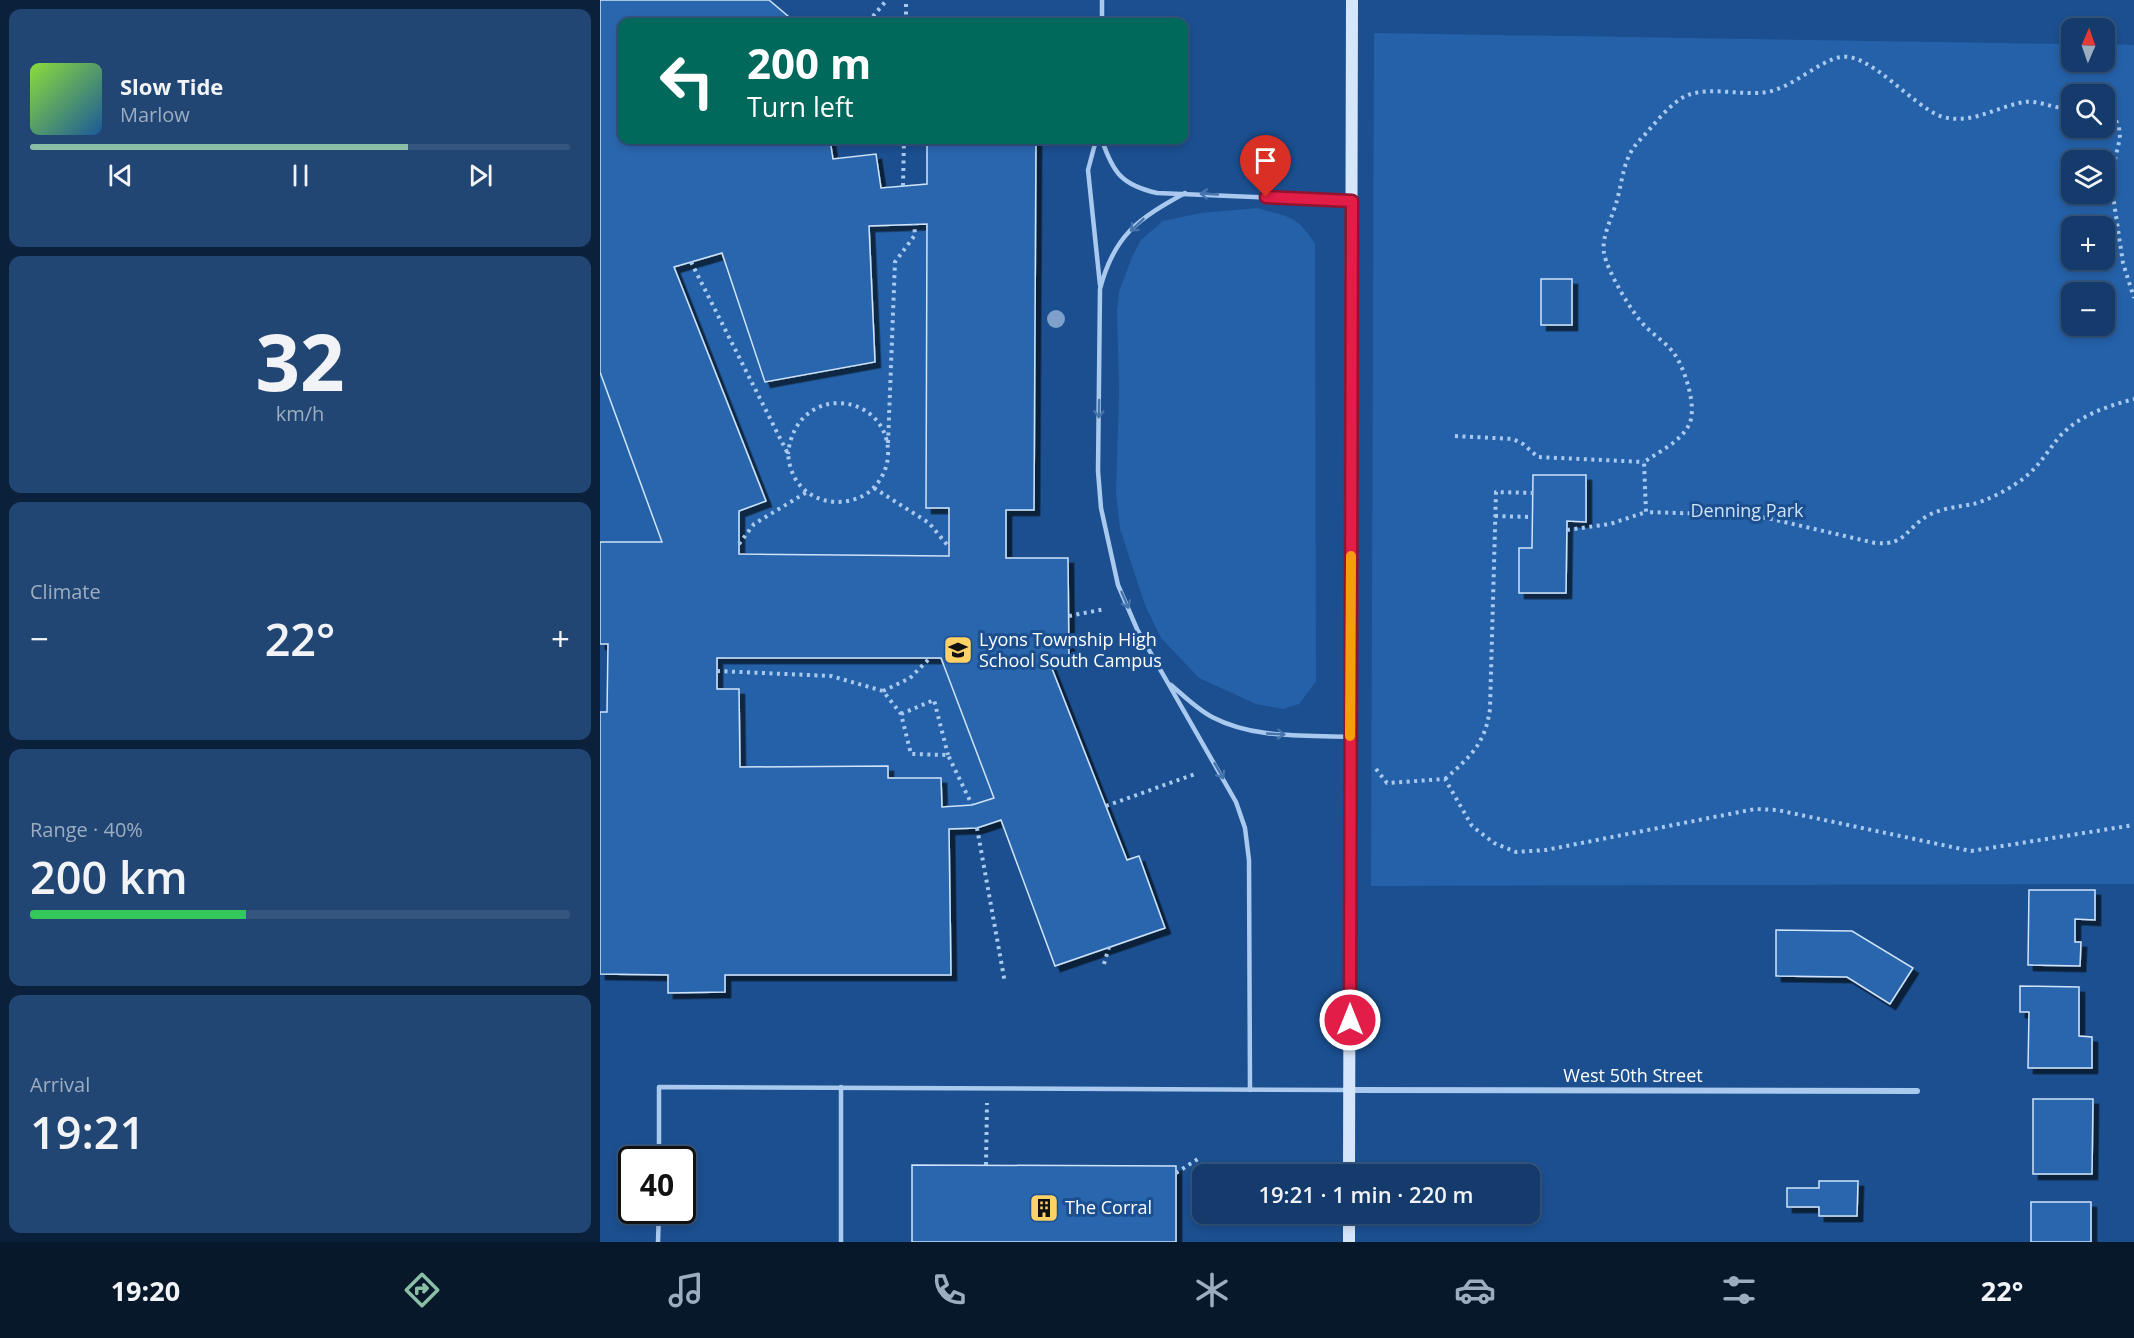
<!DOCTYPE html>
<meta charset="utf-8">
<style>
:root{--surface:#143b6b;--page:#214673;--text:#f1f3f6;--muted:#9dadc1;--line:#33557e;--accent:#8abfa5}
body{margin:0;font-family:"Open Sans",sans-serif;background:var(--page);color:var(--text);height:100vh;display:flex;flex-direction:column;font-size:22px;white-space:nowrap}
*{box-sizing:border-box;margin:0}
p{font-size:20px;color:var(--muted)}
.icon{flex:none;width:33px;height:33px;fill:none;stroke:currentColor;stroke-width:2;stroke-linecap:round;stroke-linejoin:round}
.map{position:relative;flex:1;overflow:hidden}
.sheet{display:flex;flex-direction:column;gap:9px;padding:9px;background:#0b203b;width:600px}
.sheet>*{flex:none}
.hud{position:absolute;left:18px;top:18px;width:570px;height:126px;border-radius:12px;box-shadow:0 3px 9px #0003,0 0 0 2px var(--line);background:#00695c;color:#fff;overflow:hidden}
.needle{width:39px;rotate:2deg}
.tools{position:absolute;left:1461px;top:18px;display:grid;gap:12px}
.tools a{display:grid;place-items:center;width:54px;height:54px;border-radius:12px;background:var(--surface);box-shadow:0 3px 9px #0003,0 0 0 2px var(--line);font-size:30px}
.speed{position:absolute;left:18px;top:1146px;display:flex;gap:12px;font-size:30px;font-weight:700;text-align:center}
.speed>*{display:grid;place-content:center;width:78px;height:78px;border-radius:50%;background:var(--surface);box-shadow:0 3px 9px #0003,0 0 0 2px var(--line);line-height:1}
.speed .limit{border:3px solid #111;border-radius:9px;background:#fff;color:#111}
.pin{position:absolute;display:grid;place-items:center;width:51px;height:51px;color:#fff;margin:-62px -26px;border-radius:50% 50% 50% 0;rotate:-45deg;box-shadow:0 0 6px #0007}
.pin .icon{rotate:45deg}
.me{position:absolute;width:66px;margin:-33px;rotate:0deg;stroke-linejoin:round;filter:drop-shadow(0 0 4px #0008)}
.turn{display:flex;align-items:center;gap:21px;height:126px;padding:0 30px;font-size:27px}
.turn .icon{width:78px;height:78px;stroke-width:2.5}
.turn b{display:block;font-size:42px;line-height:51px}
.big{font-size:45px;font-weight:600;line-height:1.1}
.sheet .widget{flex:1;display:flex;flex-direction:column;justify-content:center;gap:9px;min-width:0;padding:0 21px;border-radius:12px;background:var(--page)}
.sheet .dial{align-items:center;gap:0}
.dial b{font-size:78px;line-height:1}
.song{display:flex;align-items:center;gap:18px}
.cover{width:72px;height:72px;border-radius:9px;background:linear-gradient(135deg,hsl(90 70% 55%),hsl(210 70% 35%))}
.played{height:6px;border-radius:3px;background:linear-gradient(90deg,var(--accent) 70%,var(--line) 70%)}
.keys{display:flex;justify-content:space-around;direction:ltr}
.heat{display:flex;justify-content:space-between;align-items:center;font-size:33px;direction:ltr}
.charge{height:9px;border-radius:4px;background:linear-gradient(90deg,#34c759 40%,var(--line) 0)}
.trip{position:absolute;left:592px;top:1164px;width:348px;height:60px;border-radius:12px;background:var(--surface);box-shadow:0 3px 9px #0003,0 0 0 2px var(--line);font-weight:600;line-height:60px;text-align:center}
.menu{display:flex;height:96px;justify-content:space-around;align-items:center;background:#08182b;color:var(--muted)}
.menu .icon{width:42px;height:42px}
.menu .active{color:var(--accent)}
.menu b{font-size:27px;color:var(--text)}
main{display:flex;flex:1;min-height:0}
.map>svg:first-child{display:block}
</style>
<main>
<section class="sheet">
<div class="widget">
<div class="song"><i class="cover"></i><div><b>Slow Tide</b><p>Marlow</p></div></div>
<div class="played"></div>
<div class="keys"><svg class="icon" aria-label="previous" viewBox="0 0 24 24"><path d="M18 5L8 12l10 7zM5 5v14"/></svg><svg class="icon" aria-label="pause" viewBox="0 0 24 24"><path d="M8 5v14M16 5v14"/></svg><svg class="icon" aria-label="next" viewBox="0 0 24 24"><path d="M6 5l10 7-10 7zM19 5v14"/></svg></div>
</div>
<div class="widget dial"><b>32</b><p>km/h</p></div>
<div class="widget"><p>Climate</p>
<div class="heat"><a>−</a><b class="big">22°</b><a>+</a></div>
</div>
<div class="widget"><p>Range · 40%</p><b class="big">200 km</b><div class="charge"></div></div>
<div class="widget"><p>Arrival</p><b class="big">19:21</b></div>
</section>
<div class="map">
<svg width="1534" height="1242" viewBox="0 0 1534 1242">
<defs>
<filter id="shadow"><feDropShadow dx="5.5" dy="5.5" stdDeviation="0" flood-color="#0009"/></filter>
</defs>
<rect width="100%" height="100%" fill="#1b4f8f"/>
<!-- green -->
<g fill="#2461a8" fill-rule="evenodd">
<path d="M774 33 1471 44 1472 62H1504L1505 44 1534 45V884L771 886ZM1472 94H1504V128H1472ZM1472 160H1504V194H1472ZM1472 226H1504V260H1472ZM1472 292H1504V326H1472Z"/>
<path d="M658 208C690 218 696 214 715 244L716 682 699 704 683 709 656 704 599 678 561 638 545 605 520 529 516 493 519 392 517 311 519 292 532 257 541 240 563 221 601 213Z"/>
<path d="M327 224 326 508H349V556L139 554V511L166 501 74 267 122 253 166 382 275 362 269 226Z"/>
<path d="M0 372 62 542H0Z"/>
<path d="M117 658H341L394 798 372 805 342 807 341 778H288L140 767 139 689H117Z"/>
</g>
<!-- building -->
<g fill="#2a66ad" stroke="#cfe3fa" stroke-width="1.5" fill-rule="evenodd" filter="url(#shadow)">
<path d="M0 0H169L195 22H22V140H230L233 159 276 154 281 188 327 184V140H436L434 510H406V558H468L469 661H449L527 860 539 856 565 928 455 966 401 820 377 828 349 829 351 975H125V992L68 993V975L0 974V712H7L8 644H0V542H62L0 372ZM327 224 326 508H349V556L139 554V511L166 501 74 267 122 253 165 382 275 362 269 226ZM117 658H341L394 798 372 805 342 807 341 778H288V766L140 767 139 689H117Z"/>
<rect x="941" y="279" width="31" height="46"/>
<path d="M933 475H986V522L967 521 966 593H919V548H932Z"/>
<path d="M1429 890H1495V920L1475 919V942H1481L1480 966 1428 965Z"/>
<path d="M1176 930 1252 931 1313 968 1290 1004 1247 977 1176 976Z"/>
<path d="M1420 986 1479 987V1036L1492 1037V1068H1428L1429 1012H1420Z"/>
<path d="M1433 1099H1493L1492 1174H1433Z"/>
<path d="M312 1165 576 1166V1242H312Z"/>
<path d="M1219 1181H1258L1257 1216H1219V1207H1187V1188H1219Z"/>
<rect x="1431" y="1202" width="60" height="40"/>
</g>
<g fill="none" stroke-linecap="round" stroke-linejoin="round">
<!-- path -->
<g stroke="#a9c9ee" stroke-width="4" stroke-dasharray="3 4.5" stroke-linecap="butt">
<path d="M268 22 286 1"/>
<path d="M306 22V2"/>
<path d="M1479 94 1488 88 1497 86 1502 90 1519 127 1520 138 1513 168 1512 189 1523 263 1534 298"/>
<path d="M1472 103 1463 108C1450 107 1436 100 1424 102 1396 107 1369 126 1340 116 1312 105 1269 52 1241 57 1218 61 1194 87 1167 92 1142 96 1115 87 1091 94 1072 99 1052 128 1038 142 1023 159 1023 179 1017 200 1013 216 1001 237 1004 253 1007 271 1033 315 1046 327 1055 336 1065 342 1073 352 1084 366 1098 407 1089 425 1080 442 1060 451 1044 462L1046 512 1144 515 1167 518 1275 543C1307 546 1305 528 1329 515 1342 508 1358 507 1373 504 1386 501 1403 492 1414 485 1437 471 1444 455 1461 435 1480 415 1508 406 1534 399"/>
<path d="M303 186 304 140"/>
<path d="M91 262 188 454C189 463 191 472 196 480 212 505 247 508 269 492 280 483 287 470 288 456 291 392 196 380 188 454"/>
<path d="M855 436 913 439 923 444 938 457 1044 462"/>
<path d="M288 443 295 262 315 235 314 224"/>
<path d="M274 488 329 523 349 547"/>
<path d="M895 516 932 517"/>
<path d="M967 530 1010 524 1046 512"/>
<path d="M139 544 154 524 207 492"/>
<path d="M469 616 505 609"/>
<path d="M117 671 231 676 283 691 301 714 311 754 348 755 372 805"/>
<path d="M283 691 310 678 330 658"/>
<path d="M301 714 334 700 348 755"/>
<path d="M776 769 787 783 845 779 872 826 894 843 916 852 946 850 1155 809 1177 810 1371 851 1534 825"/>
<path d="M845 779C871 756 885 744 890 709L896 492 933 493"/>
<path d="M506 806 595 774"/>
<path d="M377 828 405 983"/>
<path d="M504 964 509 947"/>
<path d="M386 1165 387 1103"/>
<path d="M576 1173 601 1157"/>
</g>
<!-- lane -->
<g stroke="#a9c9ee" stroke-width="4.5">
<path d="M502 22V0"/>
<path d="M496 140 488 170 500 285"/>
<path d="M502 140C513 173 522 185 557 193L749 201"/>
<path d="M585 193C538 219 514 235 500 289L498 471 501 508 518 585 537 629 636 802 645 828 649 860 650 1090"/>
<path d="M571 685C584 696 597 709 612 717 654 739 703 735 750 737"/>
<path d="M241 1087V1242"/>
<path d="M59 1160V1087L748 1090"/>
<path d="M58 1242 59 1210"/>
</g>
<!-- street -->
<path stroke="#a9c9ee" stroke-width="6" d="M749 1090 1317 1091"/>
<!-- secondary -->
<g stroke="#d6e6fa" stroke-width="12">
<path d="M749 1174 752 0"/>
<path d="M749 1242V1214"/>
</g>
</g>
<!-- trees -->
<circle fill="#7ea0ca" cx="456" cy="319" r="9"/>
<!-- one-way arrows -->
<defs><path id="oneway-shaft" d="M-6 0H5M1.5-3L5.5 0L1.5 3" fill="none" stroke-width="1.6" stroke-linecap="round" stroke-linejoin="round" transform="scale(1.5)"/></defs>
<g stroke="#4674ac">
<use href="#oneway-shaft" transform="translate(609 194) rotate(-177)"/>
<use href="#oneway-shaft" transform="translate(537 225) rotate(137)"/>
<use href="#oneway-shaft" transform="translate(499 409) rotate(91)"/>
<use href="#oneway-shaft" transform="translate(525 600) rotate(67)"/>
<use href="#oneway-shaft" transform="translate(676 734) rotate(3)"/>
<use href="#oneway-shaft" transform="translate(619 771) rotate(60)"/>
</g>
<g fill="none" stroke-linecap="round" stroke-linejoin="round">
<!-- route casing -->
<g stroke="#92132f" stroke-width="15">
<path id="route" d="M666 197 752 201 750 1020"/>
</g>
<!-- route -->
<use href="#route" stroke="#e11d48" stroke-width="10"/>
<!-- slow -->
<path stroke="#f59e0b" stroke-width="10" d="M750 736 751 556"/>
</g>
<!-- icons -->
<defs>
<g id="school-square" transform="scale(1.5)"><rect x="-9" y="-9" width="18" height="18" rx="4" fill="#ffd166" stroke="#1b4f8f"/><path d="M0-5L7-2L0 1L-7-2ZM-4 1L0 2.5L4 1V4Q0 6-4 4Z" fill="#111"/></g>
<g id="building-square" transform="scale(1.5)"><rect x="-9" y="-9" width="18" height="18" rx="4" fill="#ffd166" stroke="#1b4f8f"/><path d="M-4-6H4V6H1V3H-1V6H-4ZM-2.5-4.3h1.7v1.8h-1.7ZM.8-4.3h1.7v1.8H.8ZM-2.5-1h1.7V.8h-1.7ZM.8-1h1.7V.8H.8Z" fill="#111"/></g>
</defs>
<g fill-rule="evenodd">
<use href="#school-square" x="358" y="650"/>
<use href="#building-square" x="444" y="1208"/>
</g>
<g text-anchor="middle" stroke-width="6" stroke-linejoin="round" paint-order="stroke">
<!-- park labels -->
<g font-size="18" fill="#cfe3fa" stroke="#1b4f8f">
<text x="1147" y="517">Denning Park</text>
</g>
<!-- poi labels -->
<g font-size="18" fill="#fff" stroke="#1b4f8f" text-anchor="start">
<text x="379" y="646">Lyons Township High<tspan x="379" dy="21">School South Campus</tspan></text>
<text x="465" y="1214">The Corral</text>
</g>
<!-- street labels -->
<g font-size="18" fill="#fff" stroke="#1b4f8f">
<text x="1033" y="1082">West 50th Street</text>
</g>
</g>
</svg>
<div class="tools">
<a><svg class="needle" viewBox="-14 -14 28 28"><path d="M0-13l5 13h-10z" fill="#e53935"/><path d="M0 13l5-13h-10z" fill="#9dadc1"/></svg></a>
<a><svg class="icon" aria-label="search" viewBox="0 0 24 24"><circle cx="10" cy="10" r="6"/><path d="M15 15l6 6"/></svg></a>
<a><svg class="icon" aria-label="layers" viewBox="0 0 24 24"><path d="M12 4l9 5-9 5-9-5zM3 14l9 5 9-5"/></svg></a>
<a>+</a>
<a>−</a>
</div>
<div class="speed"><div class="limit">40</div></div>
<div class="pin" style="left:666px;top:197px;background:#d93025"><svg class="icon" aria-label="arrive" viewBox="0 0 24 24"><path d="M6 21V4h12l-3 4 3 4H6"/></svg></div>
<svg class="me" style="left:750px;top:1020px" viewBox="-20 -20 40 40"><circle r="17" fill="#e11d48" stroke="#fff" stroke-width="3"/><path d="M0-11L8 9 0 5-8 9z" fill="#fff"/></svg>
<div class="trip">19:21 · 1 min · 220 m</div>
<div class="hud">
<div class="turn"><svg class="icon" aria-label="left" viewBox="0 0 24 24"><path d="M17 20v-9H6M10 6l-5 5 5 5"/></svg><div><b>200 m</b>Turn left</div></div>
</div>
</div>
</main>
<nav class="menu">
<b>19:20</b>
<svg class="icon active" aria-label="directions" viewBox="0 0 24 24"><path d="M12 3l9 9-9 9-9-9zM9 14v-3h6M13 9l2 2-2 2"/></svg>
<svg class="icon" aria-label="music" viewBox="0 0 24 24"><path d="M9 18V5l10-2v13"/><circle cx="6" cy="18" r="3"/><circle cx="16" cy="16" r="3"/></svg>
<svg class="icon" aria-label="phone" viewBox="0 0 24 24"><path d="M5 4h4l2 5-3 2q2 4 5 5l2-3 5 2v4C11 20 4 13 5 4z"/></svg>
<svg class="icon" aria-label="climate" viewBox="0 0 24 24"><path d="M12 3v18M4 7l16 10M4 17L20 7"/></svg>
<svg class="icon" aria-label="car" viewBox="0 0 24 24"><path d="M5 17H2v-5l4-1 3-4h7l3 4 3 1v5h-3M9 17h6M6 11h13"/><circle cx="7" cy="17" r="2"/><circle cx="17" cy="17" r="2"/></svg>
<svg class="icon" aria-label="filters" viewBox="0 0 24 24"><path d="M4 7h16M4 17h16"/><circle cx="9" cy="7" r="2"/><circle cx="15" cy="17" r="2"/></svg>
<b>22°</b>
</nav>
